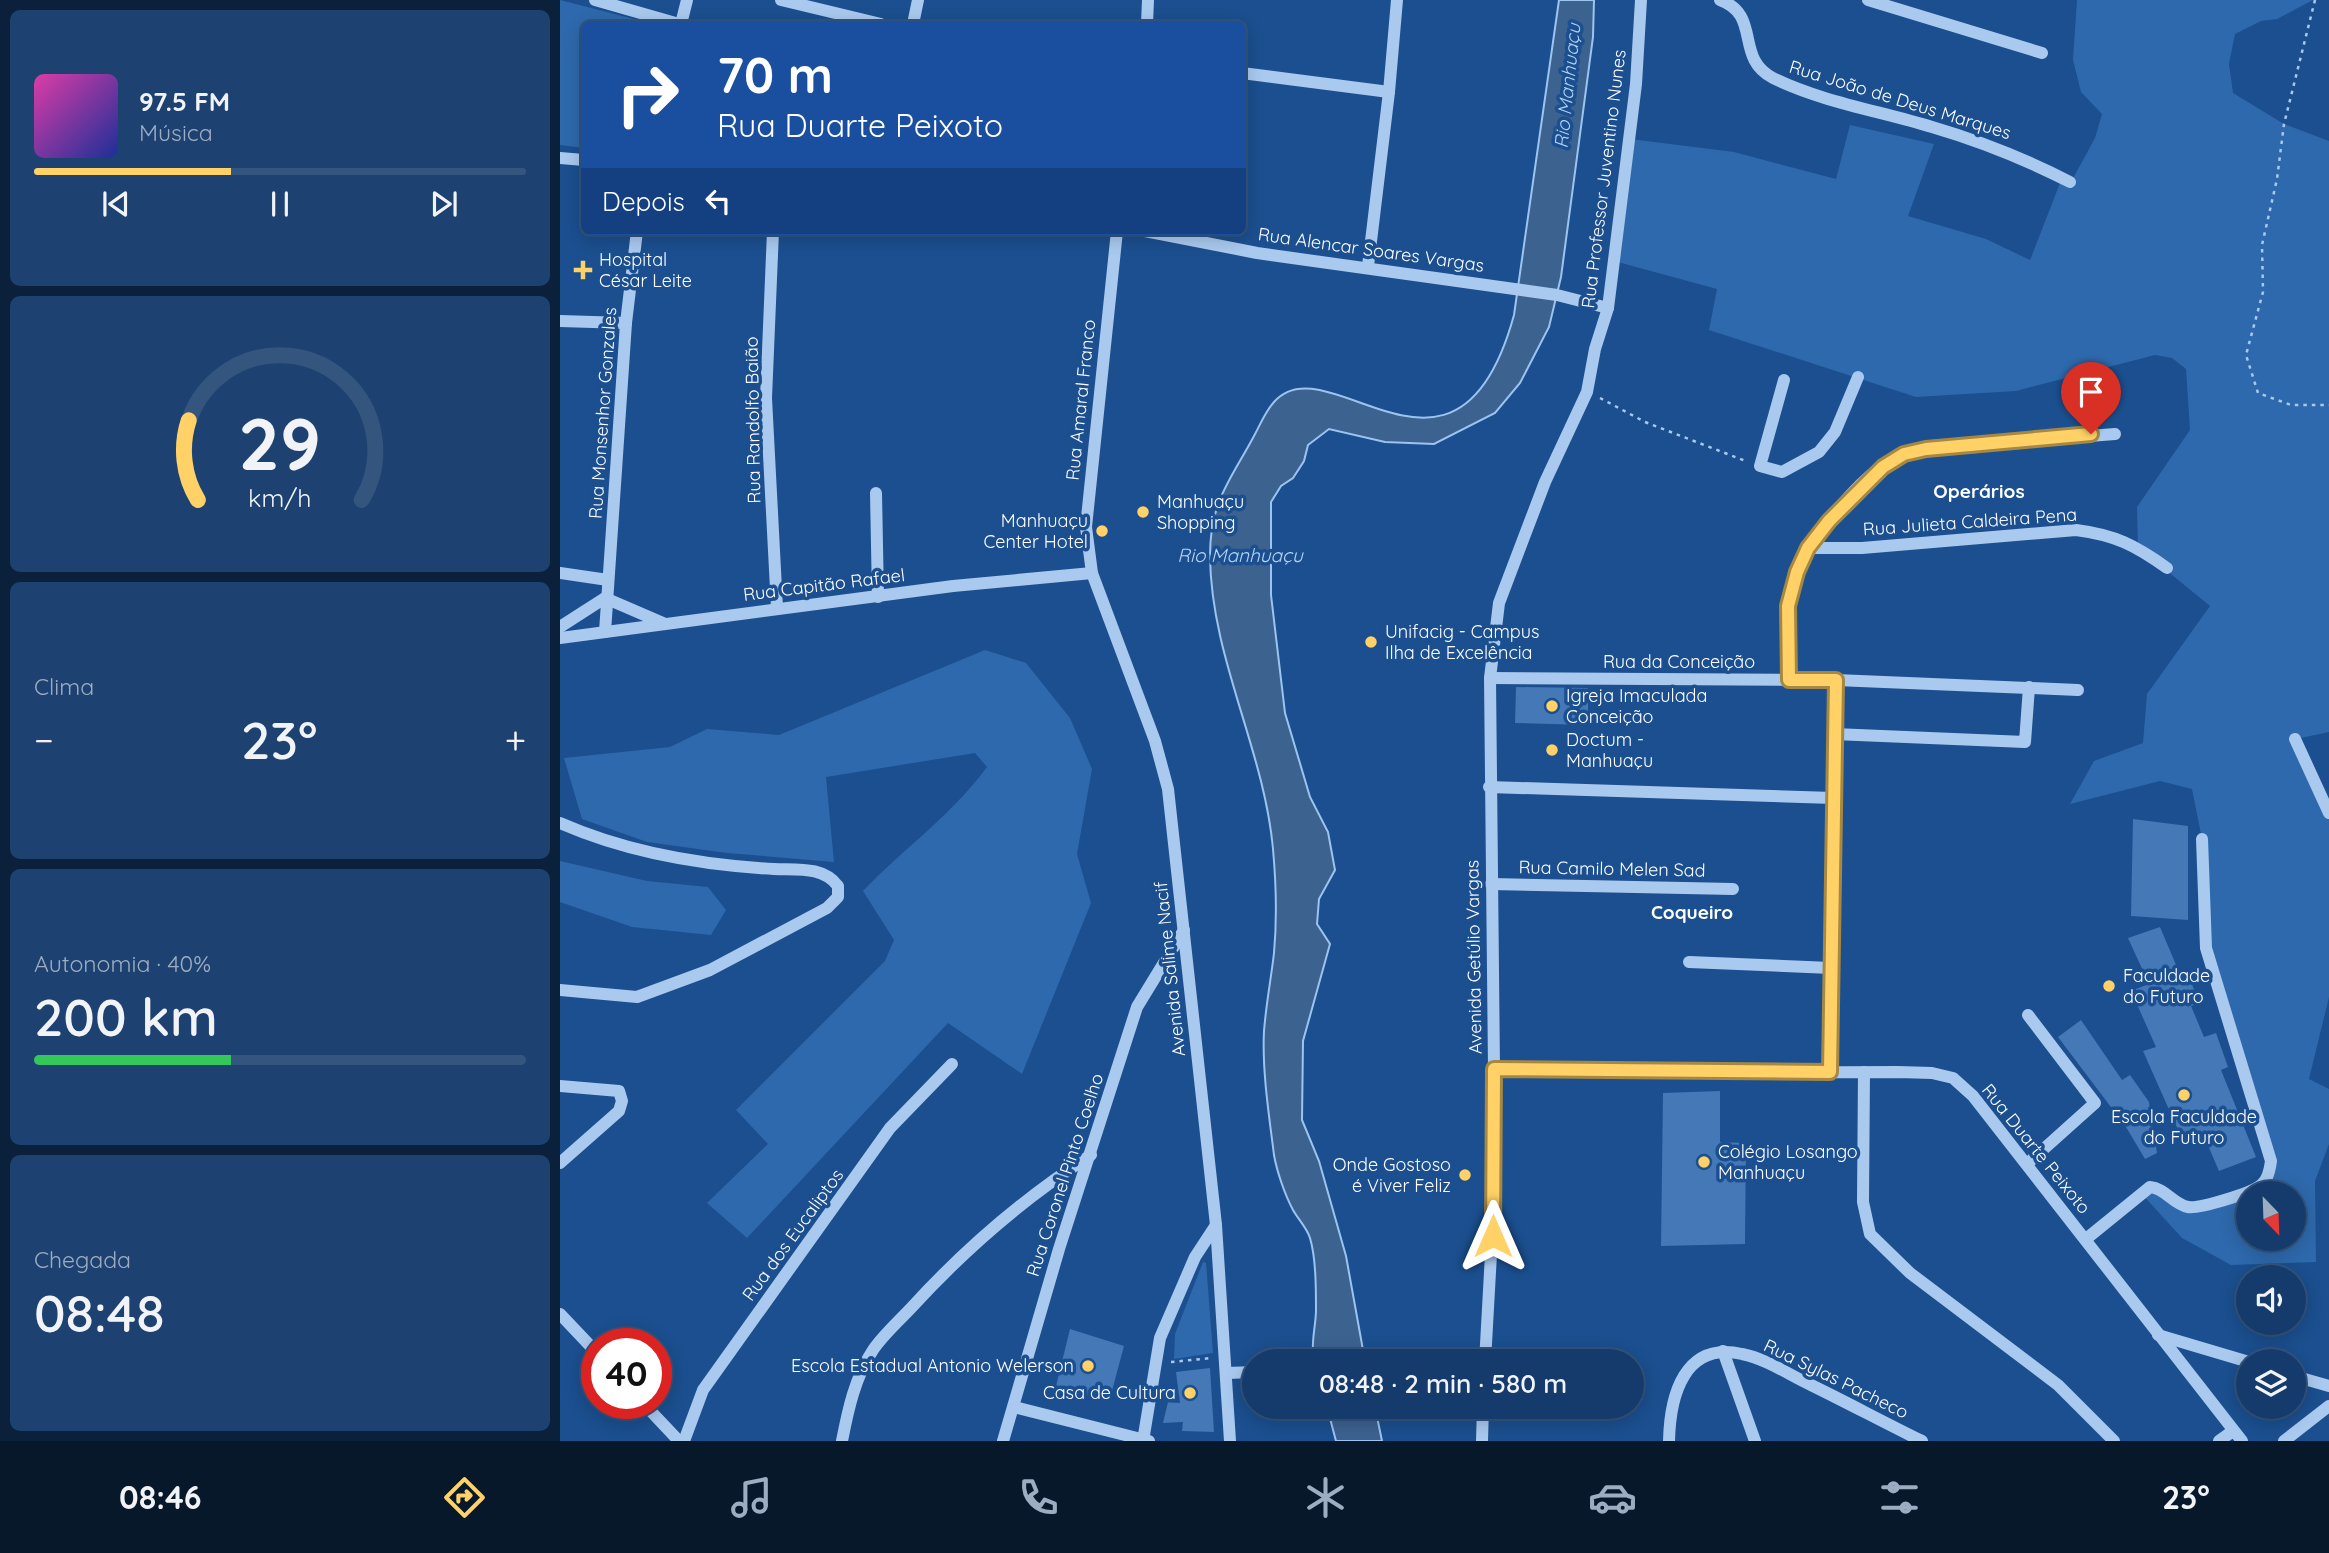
<!DOCTYPE html>
<html lang="pt">
<meta charset="utf-8">
<style>
:root{--surface:#143b6b;--page:#1d4271;--text:#f1f3f6;--muted:#9dadc1;--line:#33557e;--accent:#ffd166}
body{margin:0;font-family:Quicksand,sans-serif;background:var(--page);color:var(--text);height:100vh;display:flex;flex-direction:column;font-size:26px;white-space:nowrap}
*{box-sizing:border-box;margin:0}
p{font-size:23px;color:var(--muted)}
.icon{flex:none;width:38px;height:38px;fill:none;stroke:currentColor;stroke-width:2;stroke-linecap:round;stroke-linejoin:round}
.map{position:relative;flex:1;overflow:hidden}
.panel{display:flex;flex-direction:column;gap:10px;padding:10px;background:#0b203b;width:560px}
.panel>*{flex:none}
.banner{position:absolute;left:21px;top:21px;width:665px;height:214px;border-radius:10px;box-shadow:0 4px 18px #0003,0 0 0 2px var(--line);background:#1a4fa0;color:#fff;overflow:hidden}
.needle{width:46px;rotate:157deg}
.controls{position:absolute;left:1676px;top:1181px;display:grid;gap:14px}
.controls a{display:grid;place-items:center;width:70px;height:70px;border-radius:50%;background:var(--surface);box-shadow:0 4px 18px #0003,0 0 0 2px var(--line);font-size:35px}
.speed{position:absolute;left:21px;top:1328px;display:flex;gap:14px;font-size:35px;font-weight:700;text-align:center}
.speed>*{display:grid;place-content:center;width:91px;height:91px;border-radius:50%;background:var(--surface);box-shadow:0 4px 18px #0003,0 0 0 2px var(--line);line-height:1}
.speed .limit{border:10px solid #d22;background:#fff;color:#111}
.pin{position:absolute;display:grid;place-items:center;width:60px;height:60px;color:#fff;margin:-72px -30px;border-radius:50% 50% 50% 0;rotate:-45deg;box-shadow:0 0 7px #0007}
.pin .icon{rotate:45deg}
.me{position:absolute;width:77px;margin:-38px;rotate:0deg;stroke-linejoin:round;filter:drop-shadow(0 0 5px #0008)}
.turn{display:flex;align-items:center;gap:24px;height:147px;padding:0 21px;font-size:32px}
.turn .icon{width:91px;height:91px;stroke-width:2.5}
.turn b{display:block;font-size:49px;line-height:60px}
.then{display:flex;align-items:center;height:66px;padding:0 21px;background:#0003;gap:14px;font-size:26px}
.big{font-size:52px;font-weight:600;line-height:1.1}
.panel .card{flex:1;display:flex;flex-direction:column;justify-content:center;gap:10px;min-width:0;padding:0 24px;border-radius:10px;background:var(--page)}
.panel .dial{align-items:center;gap:0}
.dial svg{height:182px;overflow:visible;fill:none;stroke:var(--line);stroke-width:7;stroke-linecap:round;text-anchor:middle}
.dial text{fill:var(--text);stroke:none}
.song{display:flex;align-items:center;gap:21px}
.cover{width:84px;height:84px;border-radius:10px;background:linear-gradient(135deg,hsl(320 70% 55%),hsl(230 70% 35%))}
.played{height:7px;border-radius:4px;background:linear-gradient(90deg,var(--accent) 40%,var(--line) 40%)}
.keys{display:flex;justify-content:space-around;direction:ltr}
.heat{display:flex;justify-content:space-between;align-items:center;font-size:38px;direction:ltr}
.charge{height:10px;border-radius:5px;background:linear-gradient(90deg,#34c759 40%,var(--line) 0)}
.trip{position:absolute;left:682px;top:1349px;width:402px;height:70px;border-radius:35px;background:var(--surface);box-shadow:0 4px 18px #0003,0 0 0 2px var(--line);font-weight:600;line-height:70px;text-align:center}
.dock{display:flex;height:112px;justify-content:space-around;align-items:center;background:#08182b;color:var(--muted)}
.dock .icon{width:49px;height:49px}
.dock .on{color:var(--accent)}
.dock b{font-size:32px;color:var(--text)}
main{display:flex;flex:1;min-height:0}
.map>svg:first-child{display:block}
</style>
<main>
<section class="panel">
<div class="card">
<div class="song"><i class="cover"></i><div><b>97.5 FM</b><p>Música</p></div></div>
<div class="played"></div>
<div class="keys"><svg class="icon" aria-label="previous" viewBox="0 0 24 24"><path d="M18 5L8 12l10 7zM5 5v14"/></svg><svg class="icon" aria-label="pause" viewBox="0 0 24 24"><path d="M8 5v14M16 5v14"/></svg><svg class="icon" aria-label="next" viewBox="0 0 24 24"><path d="M6 5l10 7-10 7zM19 5v14"/></svg></div>
</div>
<div class="card dial"><svg viewBox="0 0 100 80">
<path d="M14 69A42 42 0 1 1 86 69"/>
<path d="M14 69A42 42 0 0 1 10 34" stroke="#ffd166"/>
<text x="50" y="56" font-size="32" font-weight="700">29</text>
<text x="50" y="72" font-size="11">km/h</text>
</svg></div>
<div class="card"><p>Clima</p>
<div class="heat"><a>−</a><b class="big">23°</b><a>+</a></div>
</div>
<div class="card"><p>Autonomia · 40%</p><b class="big">200 km</b><div class="charge"></div></div>
<div class="card"><p>Chegada</p><b class="big">08:48</b></div>
</section>
<div class="map">
<svg width="1769" height="1441" viewBox="0 0 1769 1441">
<rect width="100%" height="100%" fill="#1b4f8f"/>
<!-- green -->
<g fill="#2e69ad" fill-rule="evenodd">
<path d="M0 0 93 24H24V148L0 145Z"/>
<path d="M1517 0H1753L1717 19 1701 21 1675 34 1669 64 1673 93 1724 124 1769 141V732L1736 739 1769 813V997L1749 1079 1769 1089V1144L1755 1181 1756 1262 1671 1265 1622 1238 1580 1192 1590 1187 1630 1208 1701 1186 1710 1173 1646 948 1642 839 1632 789 1600 781 1510 804 1534 761 1583 743 1587 694 1650 606 1578 547 1577 507 1630 430 1626 369 1612 358 1595 355 1456 391 1356 397 1149 330 1157 289 1054 261 1070 139 1174 152 1276 179 1290 125 1374 144 1348 216 1426 239 1470 260 1502 178 1511 182 1535 138 1542 114 1521 92 1513 60ZM1689 1194H1734V1239H1689Z"/>
<path d="M425 650 466 663 510 718 532 769 517 854 531 903 462 1074 388 1023 187 1238 147 1203 208 1144 176 1110 325 961 334 940 303 891C344 848 392 815 427 767L415 753 266 777 274 862 167 853 87 842 22 819 4 758 110 747 147 729 219 735Z"/>
<path d="M0 861 87 881 148 887 166 910 151 935 72 927 0 902Z"/>
<path d="M643 1262 646 1263 653 1353 614 1359 615 1334Z"/>
</g>
<!-- water -->
<g fill="#3c6290" stroke="#9cc4f0" stroke-width="2">
<path d="M999 0H1034L1033 37 1001 277 989 327 960 383 935 413 874 444 825 442 769 429 748 445 744 461 733 478 721 486 711 502V595L725 713 750 797 768 832 775 870 759 899 757 924 770 944 743 1041 742 1120 759 1161 786 1256 805 1361H754C750 1345 756 1326 756 1310 756 1289 756 1258 750 1238 747 1228 738 1219 733 1210 725 1195 717 1172 714 1155 709 1115 702 1071 704 1031 706 1005 711 979 714 953 717 920 716 882 713 849 704 749 651 658 650 556 650 501 670 481 694 436 700 425 705 412 714 402 768 340 897 523 954 315Z"/>
<path d="M767 1407H815L822 1441H776Z"/>
</g>
<!-- building -->
<g fill="#4478b7">
<path d="M956 687 1028 688V725L955 723Z"/>
<path d="M1573 819 1628 826V920L1571 916Z"/>
<path d="M1600 927 1622 979 1629 976 1639 1003 1631 1006 1644 1037 1656 1033 1668 1067 1661 1070 1696 1157 1659 1171 1643 1134 1623 1141 1583 1051 1596 1047 1571 991 1589 984 1568 938Z"/>
<path d="M1521 1020 1562 1080 1570 1075 1589 1102 1597 1153 1585 1159 1566 1127 1498 1037Z"/>
<path d="M1160 1091V1142L1186 1143 1185 1244 1101 1246 1103 1093Z"/>
<path d="M510 1329 564 1346 549 1402 496 1386Z"/>
<path d="M650 1368 654 1432 622 1431 623 1422 603 1423 608 1402 620 1403 616 1372Z"/>
</g>
<g fill="none" stroke-linecap="round" stroke-linejoin="round">
<!-- path -->
<g stroke="#a9c9ee" stroke-width="2.5" stroke-dasharray="3.5 5" stroke-linecap="butt">
<path d="M1755 0 1724 124 1717 179 1702 245 1703 292 1686 355 1698 393 1731 405H1769"/>
<path d="M1040 398 1085 422 1188 462"/>
<path d="M611 1362 652 1358"/>
</g>
<!-- minor -->
<g stroke="#a9c9ee" stroke-width="12">
<path d="M35 0 119 24"/>
<path d="M221 0 321 24"/>
<path d="M1160 0C1202 15 1174 58 1213 78 1262 102 1320 111 1372 127 1420 141 1465 159 1510 182"/>
<path d="M1308 0 1482 53"/>
<path d="M121 24 127 0"/>
<path d="M353 24 358 0"/>
<path d="M587 24 588 0"/>
<path d="M682 73 829 92"/>
<path d="M0 158 24 160"/>
<path d="M213 231 206 398 217 608"/>
<path d="M557 231 526 527 532 573 595 741 608 789 656 1225 670 1441"/>
<path d="M585 231 697 253 997 295 1048 308"/>
<path d="M808 266 829 92 837 0"/>
<path d="M0 321 66 323"/>
<path d="M1224 380 1200 466 1222 472 1259 452 1275 432 1298 377"/>
<path d="M316 493 318 597"/>
<path d="M1248 548H1302L1516 530C1555 535 1575 545 1607 568"/>
<path d="M0 573 48 580"/>
<path d="M45 598 103 623"/>
<path d="M0 627 45 598"/>
<path d="M45 632 66 323 77 231"/>
<path d="M0 638 393 586 532 573"/>
<path d="M930 678 1276 680 1518 690"/>
<path d="M1229 680C1228 651 1225 621 1231 593 1240 549 1302 470 1344 453 1351 451 1359 451 1366 449L1555 434"/>
<path d="M1274 734 1465 742 1469 687"/>
<path d="M1735 739 1769 813"/>
<path d="M929 787 1273 798"/>
<path d="M0 823C68 853 140 865 214 869 237 870 263 866 278 886V897L267 908 150 970 77 997 0 990"/>
<path d="M931 884 1173 889"/>
<path d="M1129 962 1271 968"/>
<path d="M934 1069 1101 1073 1338 1072 1372 1073 1393 1078 1413 1096 1682 1441"/>
<path d="M1270 1072 1276 680"/>
<path d="M1304 1072 1303 1202 1310 1234 1350 1273 1498 1385 1554 1441"/>
<path d="M0 1086 59 1091 62 1101 59 1111 0 1163"/>
<path d="M1467 1164 1535 1103 1468 1015"/>
<path d="M1526 1239 1590 1187C1605 1188 1613 1204 1628 1207 1639 1209 1692 1193 1701 1185 1708 1180 1710 1169 1711 1161L1646 948 1642 839"/>
<path d="M0 1314 37 1353"/>
<path d="M1598 1335 1689 1362"/>
<path d="M1163 1351 1195 1441"/>
<path d="M925 1362 932 1236 934 1069 930 678 939 603 985 482 1027 392 1035 349 1048 308 1076 84 1081 0"/>
<path d="M667 1373 695 1372"/>
<path d="M1734 1376 1769 1386"/>
<path d="M84 1404 119 1441"/>
<path d="M454 1407 589 1441"/>
<path d="M124 1441 143 1390 330 1128 392 1064"/>
<path d="M282 1441C288 1410 295 1377 313 1350 323 1335 339 1321 352 1307 406 1248 464 1198 531 1155"/>
<path d="M443 1441 499 1249 577 1007 624 930"/>
<path d="M583 1441 600 1338 635 1257 656 1225"/>
<path d="M922 1441 923 1407"/>
<path d="M1109 1441C1110 1396 1124 1341 1182 1354 1207 1359 1229 1375 1251 1385 1288 1403 1325 1423 1362 1441"/>
<path d="M1659 1441 1673 1431"/>
<path d="M1724 1441 1769 1406"/>
</g>
</g>
<g fill="none" stroke-linecap="round" stroke-linejoin="round">
<!-- route casing -->
<g stroke="#a68842" stroke-width="18">
<path id="route" d="M933 1236 934 1069 1270 1072 1276 680H1229L1228 606 1237 572 1248 548 1269 521 1323 467 1344 454 1366 449 1531 434"/>
</g>
<!-- route -->
<use href="#route" stroke="#ffd166" stroke-width="12"/>
</g>
<!-- markers -->
<g fill="#ffd166" stroke="#1b4f8f" stroke-width="2.5">
<path d="M19.5 259.5h7v7h7v7h-7v7h-7v-7h-7v-7h7z"/>
<circle cx="583" cy="512" r="7"/>
<circle cx="542" cy="531" r="7"/>
<circle cx="811" cy="642" r="7"/>
<circle cx="992" cy="706" r="7"/>
<circle cx="992" cy="750" r="7"/>
<circle cx="1549" cy="986" r="7"/>
<circle cx="1624" cy="1095" r="7"/>
<circle cx="1144" cy="1162" r="7"/>
<circle cx="905" cy="1175" r="7"/>
<circle cx="528" cy="1366" r="7"/>
<circle cx="630" cy="1393" r="7"/>
</g>
<g text-anchor="middle" stroke-width="7" stroke-linejoin="round" paint-order="stroke">
<!-- street labels -->
<g font-size="18" fill="#fff" stroke="#1b4f8f">
<text transform="translate(1340 100) rotate(17)" y="6">Rua João de Deus Marques</text>
<text transform="translate(1044 179) rotate(-83)" y="6">Rua Professor Juventino Nunes</text>
<text transform="translate(811 250) rotate(8)" y="6">Rua Alencar Soares Vargas</text>
<text transform="translate(521 400) rotate(-84)" y="6">Rua Amaral Franco</text>
<text transform="translate(43 413) rotate(-86)" y="6">Rua Monsenhor Gonzales</text>
<text transform="translate(193 420) rotate(-91)" y="6">Rua Randolfo Baião</text>
<text transform="translate(1410 522) rotate(-4)" y="6">Rua Julieta Caldeira Pena</text>
<text transform="translate(264 585) rotate(-7)" y="6">Rua Capitão Rafael</text>
<text x="1119" y="668">Rua da Conceição</text>
<text transform="translate(1052 869) rotate(1)" y="6">Rua Camilo Melen Sad</text>
<text transform="translate(914 957) rotate(-91)" y="6">Avenida Getúlio Vargas</text>
<text transform="translate(610 969) rotate(-96)" y="6">Avenida Salime Nacif</text>
<text transform="translate(1476 1149) rotate(51)" y="6">Rua Duarte Peixoto</text>
<text transform="translate(505 1175) rotate(-72)" y="6">Rua Coronel Pinto Coelho</text>
<text transform="translate(233 1235) rotate(-54)" y="6">Rua dos Eucaliptos</text>
<text transform="translate(1276 1379) rotate(26)" y="6">Rua Sylas Pacheco</text>
</g>
<!-- poi labels -->
<g font-size="18" fill="#fff" stroke="#1b4f8f" text-anchor="start">
<text x="39" y="266">Hospital<tspan x="39" dy="21">César Leite</tspan></text>
<text x="597" y="508">Manhuaçu<tspan x="597" dy="21">Shopping</tspan></text>
<text x="528" y="527" text-anchor="end">Manhuaçu<tspan x="528" dy="21">Center Hotel</tspan></text>
<text x="825" y="638">Unifacig - Campus<tspan x="825" dy="21">Ilha de Excelência</tspan></text>
<text x="1006" y="702">Igreja Imaculada<tspan x="1006" dy="21">Conceição</tspan></text>
<text x="1006" y="746">Doctum -<tspan x="1006" dy="21">Manhuaçu</tspan></text>
<text x="1563" y="982">Faculdade<tspan x="1563" dy="21">do Futuro</tspan></text>
<text x="1624" y="1123" text-anchor="middle">Escola Faculdade<tspan x="1624" dy="21">do Futuro</tspan></text>
<text x="1158" y="1158">Colégio Losango<tspan x="1158" dy="21">Manhuaçu</tspan></text>
<text x="891" y="1171" text-anchor="end">Onde Gostoso<tspan x="891" dy="21">é Viver Feliz</tspan></text>
<text x="514" y="1372" text-anchor="end">Escola Estadual Antonio Welerson</text>
<text x="616" y="1399" text-anchor="end">Casa de Cultura</text>
</g>
<!-- water labels -->
<g font-size="19" font-style="italic" fill="#b5d3f5" stroke="#1b4f8f">
<text transform="translate(1007 86) rotate(-84)" y="7">Rio Manhuaçu</text>
<text x="680" y="562">Rio Manhuaçu</text>
</g>
<!-- neighbourhood labels -->
<g font-size="19" font-weight="bold" fill="#fff" stroke="#1b4f8f">
<text x="1419" y="498">Operários</text>
<text x="1132" y="919">Coqueiro</text>
</g>
</g>
</svg>
<div class="controls">
<a><svg class="needle" viewBox="-14 -14 28 28"><path d="M0-13l5 13h-10z" fill="#e53935"/><path d="M0 13l5-13h-10z" fill="#9dadc1"/></svg></a>
<a><svg class="icon" aria-label="sound" viewBox="0 0 24 24"><path d="M4 9h4l5-4v14l-5-4H4zM17 9q2 3 0 6"/></svg></a>
<a><svg class="icon" aria-label="layers" viewBox="0 0 24 24"><path d="M12 4l9 5-9 5-9-5zM3 14l9 5 9-5"/></svg></a>
</div>
<div class="speed"><div class="limit">40</div></div>
<div class="pin" style="left:1531px;top:434px;background:#d93025"><svg class="icon" aria-label="arrive" viewBox="0 0 24 24"><path d="M6 21V4h12l-3 4 3 4H6"/></svg></div>
<svg class="me" style="left:933px;top:1236px" viewBox="-20 -20 40 40"><path d="M0-17L14 15 0 8-14 15z" fill="#ffd166" stroke="#fff" stroke-width="4"/></svg>
<div class="trip">08:48 · 2 min · 580 m</div>
<div class="banner">
<div class="turn"><svg class="icon" aria-label="right" viewBox="0 0 24 24"><path d="M7 20v-9h11M14 6l5 5-5 5"/></svg><div><b>70 m</b>Rua Duarte Peixoto</div></div>
<div class="then">Depois<svg class="icon" aria-label="left" viewBox="0 0 24 24"><path d="M17 20v-9H6M10 6l-5 5 5 5"/></svg></div>
</div>
</div>
</main>
<nav class="dock">
<b>08:46</b>
<svg class="icon on" aria-label="directions" viewBox="0 0 24 24"><path d="M12 3l9 9-9 9-9-9zM9 14v-3h6M13 9l2 2-2 2"/></svg>
<svg class="icon" aria-label="music" viewBox="0 0 24 24"><path d="M9 18V5l10-2v13"/><circle cx="6" cy="18" r="3"/><circle cx="16" cy="16" r="3"/></svg>
<svg class="icon" aria-label="phone" viewBox="0 0 24 24"><path d="M5 4h4l2 5-3 2q2 4 5 5l2-3 5 2v4C11 20 4 13 5 4z"/></svg>
<svg class="icon" aria-label="climate" viewBox="0 0 24 24"><path d="M12 3v18M4 7l16 10M4 17L20 7"/></svg>
<svg class="icon" aria-label="car" viewBox="0 0 24 24"><path d="M5 17H2v-5l4-1 3-4h7l3 4 3 1v5h-3M9 17h6M6 11h13"/><circle cx="7" cy="17" r="2"/><circle cx="17" cy="17" r="2"/></svg>
<svg class="icon" aria-label="filters" viewBox="0 0 24 24"><path d="M4 7h16M4 17h16"/><circle cx="9" cy="7" r="2"/><circle cx="15" cy="17" r="2"/></svg>
<b>23°</b>
</nav>
